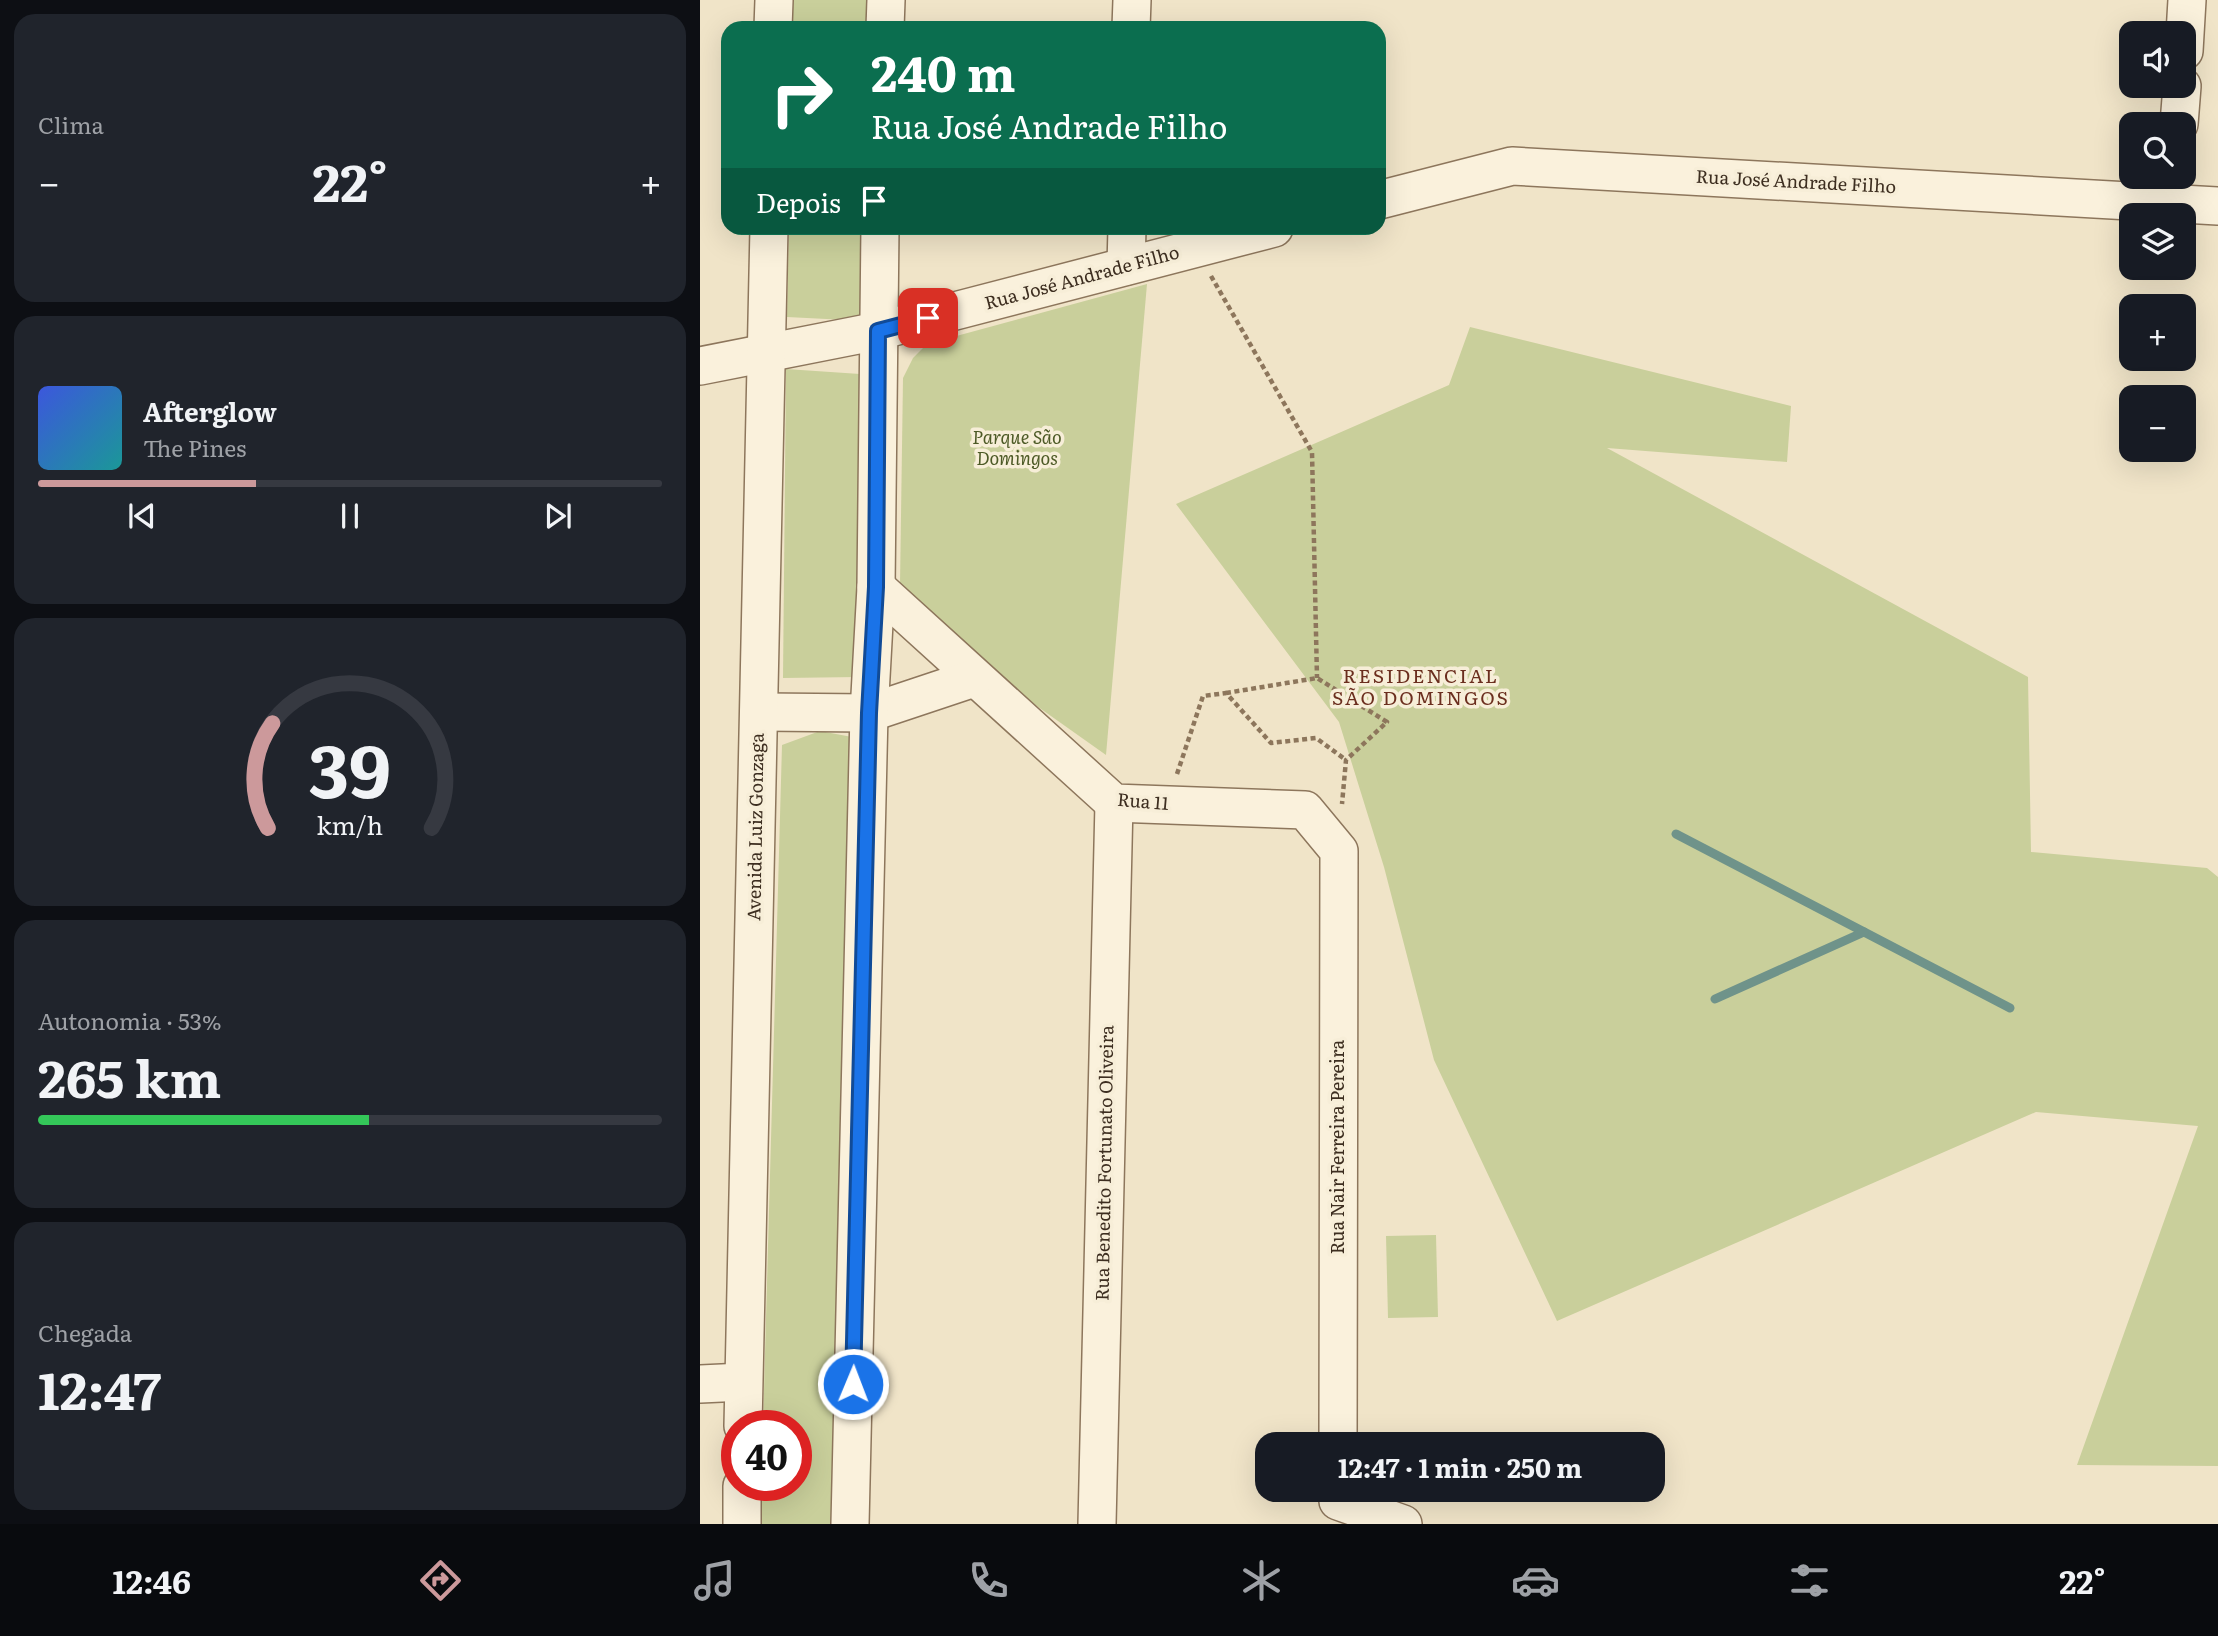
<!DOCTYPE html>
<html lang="pt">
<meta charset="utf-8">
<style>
:root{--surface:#171b24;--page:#20242c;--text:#f1f3f6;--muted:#9ea1a6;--line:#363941;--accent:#cc999b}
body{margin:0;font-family:Literata,serif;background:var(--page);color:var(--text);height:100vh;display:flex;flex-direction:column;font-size:26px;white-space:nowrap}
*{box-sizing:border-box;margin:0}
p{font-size:23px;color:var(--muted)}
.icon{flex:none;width:38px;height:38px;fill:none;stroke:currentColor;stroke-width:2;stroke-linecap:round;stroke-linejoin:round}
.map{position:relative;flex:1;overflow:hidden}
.panel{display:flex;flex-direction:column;gap:14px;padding:14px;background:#0d0f14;width:700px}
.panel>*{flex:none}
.top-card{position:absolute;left:21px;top:21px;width:665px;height:214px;border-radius:21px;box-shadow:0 7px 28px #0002;background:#0b6e4f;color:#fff;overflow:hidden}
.fabs{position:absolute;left:1419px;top:21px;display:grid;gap:14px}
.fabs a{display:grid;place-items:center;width:77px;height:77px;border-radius:14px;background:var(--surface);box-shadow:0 7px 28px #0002;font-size:35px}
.speed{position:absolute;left:21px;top:1410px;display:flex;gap:14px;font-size:35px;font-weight:700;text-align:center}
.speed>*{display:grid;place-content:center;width:91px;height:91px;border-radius:50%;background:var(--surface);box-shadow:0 7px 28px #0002;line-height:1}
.speed .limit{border:10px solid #d22;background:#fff;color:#111}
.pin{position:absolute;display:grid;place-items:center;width:60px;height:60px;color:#fff;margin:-30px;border-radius:14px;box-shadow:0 4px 10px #0006}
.me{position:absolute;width:77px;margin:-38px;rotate:1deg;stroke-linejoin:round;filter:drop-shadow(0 0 5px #0008)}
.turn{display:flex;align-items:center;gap:24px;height:147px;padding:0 35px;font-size:32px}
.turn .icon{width:91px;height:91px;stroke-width:2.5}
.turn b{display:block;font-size:49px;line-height:60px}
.then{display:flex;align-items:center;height:66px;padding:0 35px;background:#0003;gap:14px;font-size:26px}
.big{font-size:52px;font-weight:700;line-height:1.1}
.panel .tile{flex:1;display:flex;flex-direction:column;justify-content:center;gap:10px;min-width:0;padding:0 24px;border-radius:21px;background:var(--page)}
.panel .dial{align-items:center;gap:0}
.dial svg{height:182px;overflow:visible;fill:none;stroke:var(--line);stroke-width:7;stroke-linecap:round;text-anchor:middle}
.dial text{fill:var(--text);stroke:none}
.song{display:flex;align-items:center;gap:21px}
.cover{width:84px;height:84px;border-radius:10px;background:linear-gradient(135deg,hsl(230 70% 55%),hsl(180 70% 35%))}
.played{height:7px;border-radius:4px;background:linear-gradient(90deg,var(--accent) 35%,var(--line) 35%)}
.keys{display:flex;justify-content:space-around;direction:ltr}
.heat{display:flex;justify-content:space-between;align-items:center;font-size:38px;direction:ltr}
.charge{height:10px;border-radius:5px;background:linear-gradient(90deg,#34c759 53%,var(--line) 0)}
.trip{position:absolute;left:555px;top:1432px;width:410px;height:70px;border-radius:21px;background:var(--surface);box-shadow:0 7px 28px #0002;font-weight:700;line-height:70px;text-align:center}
.tab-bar{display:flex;height:112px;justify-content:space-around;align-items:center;background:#090b0e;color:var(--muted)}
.tab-bar .icon{width:49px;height:49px}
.tab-bar .active{color:var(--accent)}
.tab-bar b{font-size:32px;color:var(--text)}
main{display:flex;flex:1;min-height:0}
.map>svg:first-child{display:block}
</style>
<main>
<section class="panel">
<div class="tile"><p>Clima</p>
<div class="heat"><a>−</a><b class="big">22°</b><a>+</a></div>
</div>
<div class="tile">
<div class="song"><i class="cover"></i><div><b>Afterglow</b><p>The Pines</p></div></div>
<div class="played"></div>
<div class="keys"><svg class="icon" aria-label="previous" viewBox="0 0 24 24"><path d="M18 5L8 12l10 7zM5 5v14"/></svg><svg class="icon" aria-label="pause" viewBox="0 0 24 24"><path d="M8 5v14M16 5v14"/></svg><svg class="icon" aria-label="next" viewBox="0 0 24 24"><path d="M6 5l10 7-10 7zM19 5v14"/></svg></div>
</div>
<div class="tile dial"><svg viewBox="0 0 100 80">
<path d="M14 69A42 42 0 1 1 86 69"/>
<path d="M14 69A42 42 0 0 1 16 23" stroke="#cc999b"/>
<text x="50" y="56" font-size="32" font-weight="700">39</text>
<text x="50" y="72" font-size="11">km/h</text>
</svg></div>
<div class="tile"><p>Autonomia · 53%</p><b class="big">265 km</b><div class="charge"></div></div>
<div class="tile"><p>Chegada</p><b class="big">12:47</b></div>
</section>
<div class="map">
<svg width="1518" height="1524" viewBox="0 0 1518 1524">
<rect width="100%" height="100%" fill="#f0e4c8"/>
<!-- green -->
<g fill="#c9cf9b">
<path d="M93 0H174V28H92Z"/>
<path d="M89 228H168L166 321 87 317Z"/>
<path d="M447 284 406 755 228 629 200 585 203 378 213 358 227 344Z"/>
<path d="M770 327 1091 406 1087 462 907 448 1328 677 1331 852 1507 868 1518 877V1466L1377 1465 1498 1126 1336 1112 857 1321 734 1060 684 867 639 722 476 504 749 385Z"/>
<path d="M86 369 160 374 158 677 83 678Z"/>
<path d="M120 731 152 737 145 1524H60L61 1486H96V1426H63L82 745Z"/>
<path d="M736 1235 738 1317 688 1318 686 1236Z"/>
</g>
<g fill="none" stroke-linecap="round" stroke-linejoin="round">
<!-- stream -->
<g stroke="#6f938a" stroke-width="9">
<path d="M976 834 1310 1008"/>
<path d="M1015 999 1164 932"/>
</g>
<!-- minor casing -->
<g stroke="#8d765c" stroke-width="40">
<g id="minor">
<path d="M73 28 74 0"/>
<path d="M185 28 186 0"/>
<path d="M431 28 432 0"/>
<path d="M1484 51 1487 0"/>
<path d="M1479 124 1482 86"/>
<path d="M679 200 812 166 1518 206"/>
<path d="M426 266 427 228"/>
<path d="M0 366 178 331 574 228"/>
<path d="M176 587 414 803 605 810 639 851 638 1444"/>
<path d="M59 712 169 713 274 678"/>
<path d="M0 1384 43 1382"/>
<path d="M43 1426 69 228"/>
<path d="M638 1501 703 1524"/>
<path d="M42 1524V1486"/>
<path d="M150 1524 169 713 176 587 180 228"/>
<path d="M397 1524 414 803"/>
</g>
</g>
<!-- path -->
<g stroke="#8d765c" stroke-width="4.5" stroke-dasharray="5 3.5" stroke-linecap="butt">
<path d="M511 276 612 452 617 678"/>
<path d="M526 693 617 678 687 722 646 760 642 804"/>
<path d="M477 774 503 696 526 693 571 743 616 738 646 760"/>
</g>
<!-- minor -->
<use href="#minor" stroke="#faf1dc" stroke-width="37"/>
</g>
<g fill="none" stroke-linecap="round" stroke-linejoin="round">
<!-- route casing -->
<g stroke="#114b97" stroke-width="18">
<path id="route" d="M153 1384 169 713 176 587 178 331 228 318"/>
</g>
<!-- route -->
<use href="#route" stroke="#1a73e8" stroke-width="12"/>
</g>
<g text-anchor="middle" stroke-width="7" stroke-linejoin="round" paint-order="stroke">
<!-- street labels -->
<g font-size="18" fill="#3d2e20" stroke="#f7eed8">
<text transform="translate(1096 182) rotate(3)" y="6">Rua José Andrade Filho</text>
<text transform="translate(382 278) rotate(-15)" y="6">Rua José Andrade Filho</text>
<text transform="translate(443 802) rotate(5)" y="6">Rua 11</text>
<text transform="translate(56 827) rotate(-89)" y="6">Avenida Luiz Gonzaga</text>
<text transform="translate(638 1147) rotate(-90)" y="6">Rua Nair Ferreira Pereira</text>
<text transform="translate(405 1163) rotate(-89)" y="6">Rua Benedito Fortunato Oliveira</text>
</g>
<!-- park labels -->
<g font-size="18" font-style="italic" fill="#4d5a26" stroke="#f7eed8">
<text x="317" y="444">Parque São<tspan x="317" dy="21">Domingos</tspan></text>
</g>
<!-- neighbourhood labels -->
<g font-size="19" letter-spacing="2" fill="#6b2e1e" stroke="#f7eed8">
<text x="721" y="683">RESIDENCIAL<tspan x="721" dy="22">SÃO DOMINGOS</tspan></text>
</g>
</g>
</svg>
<div class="fabs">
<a><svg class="icon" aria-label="sound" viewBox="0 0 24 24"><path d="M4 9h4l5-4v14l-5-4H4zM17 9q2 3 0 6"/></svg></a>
<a><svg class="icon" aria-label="search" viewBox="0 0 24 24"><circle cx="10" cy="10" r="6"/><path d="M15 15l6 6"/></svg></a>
<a><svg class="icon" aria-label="layers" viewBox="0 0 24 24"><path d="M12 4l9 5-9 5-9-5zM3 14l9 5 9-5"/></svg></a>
<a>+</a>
<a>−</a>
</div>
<div class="speed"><div class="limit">40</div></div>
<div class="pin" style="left:228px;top:318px;background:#d93025"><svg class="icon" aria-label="arrive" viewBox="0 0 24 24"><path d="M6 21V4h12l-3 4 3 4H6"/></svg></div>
<svg class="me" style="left:153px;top:1384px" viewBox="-20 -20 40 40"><circle r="17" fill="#1a73e8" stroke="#fff" stroke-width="3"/><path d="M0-11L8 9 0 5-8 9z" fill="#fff"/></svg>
<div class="trip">12:47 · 1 min · 250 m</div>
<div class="top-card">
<div class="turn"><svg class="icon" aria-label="right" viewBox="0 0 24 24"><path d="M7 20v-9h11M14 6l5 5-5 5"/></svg><div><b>240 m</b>Rua José Andrade Filho</div></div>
<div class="then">Depois<svg class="icon" aria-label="arrive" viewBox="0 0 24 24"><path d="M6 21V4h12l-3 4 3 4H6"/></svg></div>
</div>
</div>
</main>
<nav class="tab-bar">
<b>12:46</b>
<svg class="icon active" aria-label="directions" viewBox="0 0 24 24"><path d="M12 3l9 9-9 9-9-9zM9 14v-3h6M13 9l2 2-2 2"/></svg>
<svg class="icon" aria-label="music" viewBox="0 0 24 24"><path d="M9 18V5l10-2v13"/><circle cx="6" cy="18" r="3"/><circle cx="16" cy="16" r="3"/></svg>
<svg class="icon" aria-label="phone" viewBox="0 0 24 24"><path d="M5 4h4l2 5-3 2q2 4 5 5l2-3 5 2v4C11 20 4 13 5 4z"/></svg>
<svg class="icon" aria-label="climate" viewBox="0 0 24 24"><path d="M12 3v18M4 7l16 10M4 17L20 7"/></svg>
<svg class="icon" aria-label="car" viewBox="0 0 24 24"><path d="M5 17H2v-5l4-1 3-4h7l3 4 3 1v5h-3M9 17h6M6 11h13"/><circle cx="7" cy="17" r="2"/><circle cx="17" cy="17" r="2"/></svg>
<svg class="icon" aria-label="filters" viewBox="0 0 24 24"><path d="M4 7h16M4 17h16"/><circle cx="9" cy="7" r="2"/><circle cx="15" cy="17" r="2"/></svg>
<b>22°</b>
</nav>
